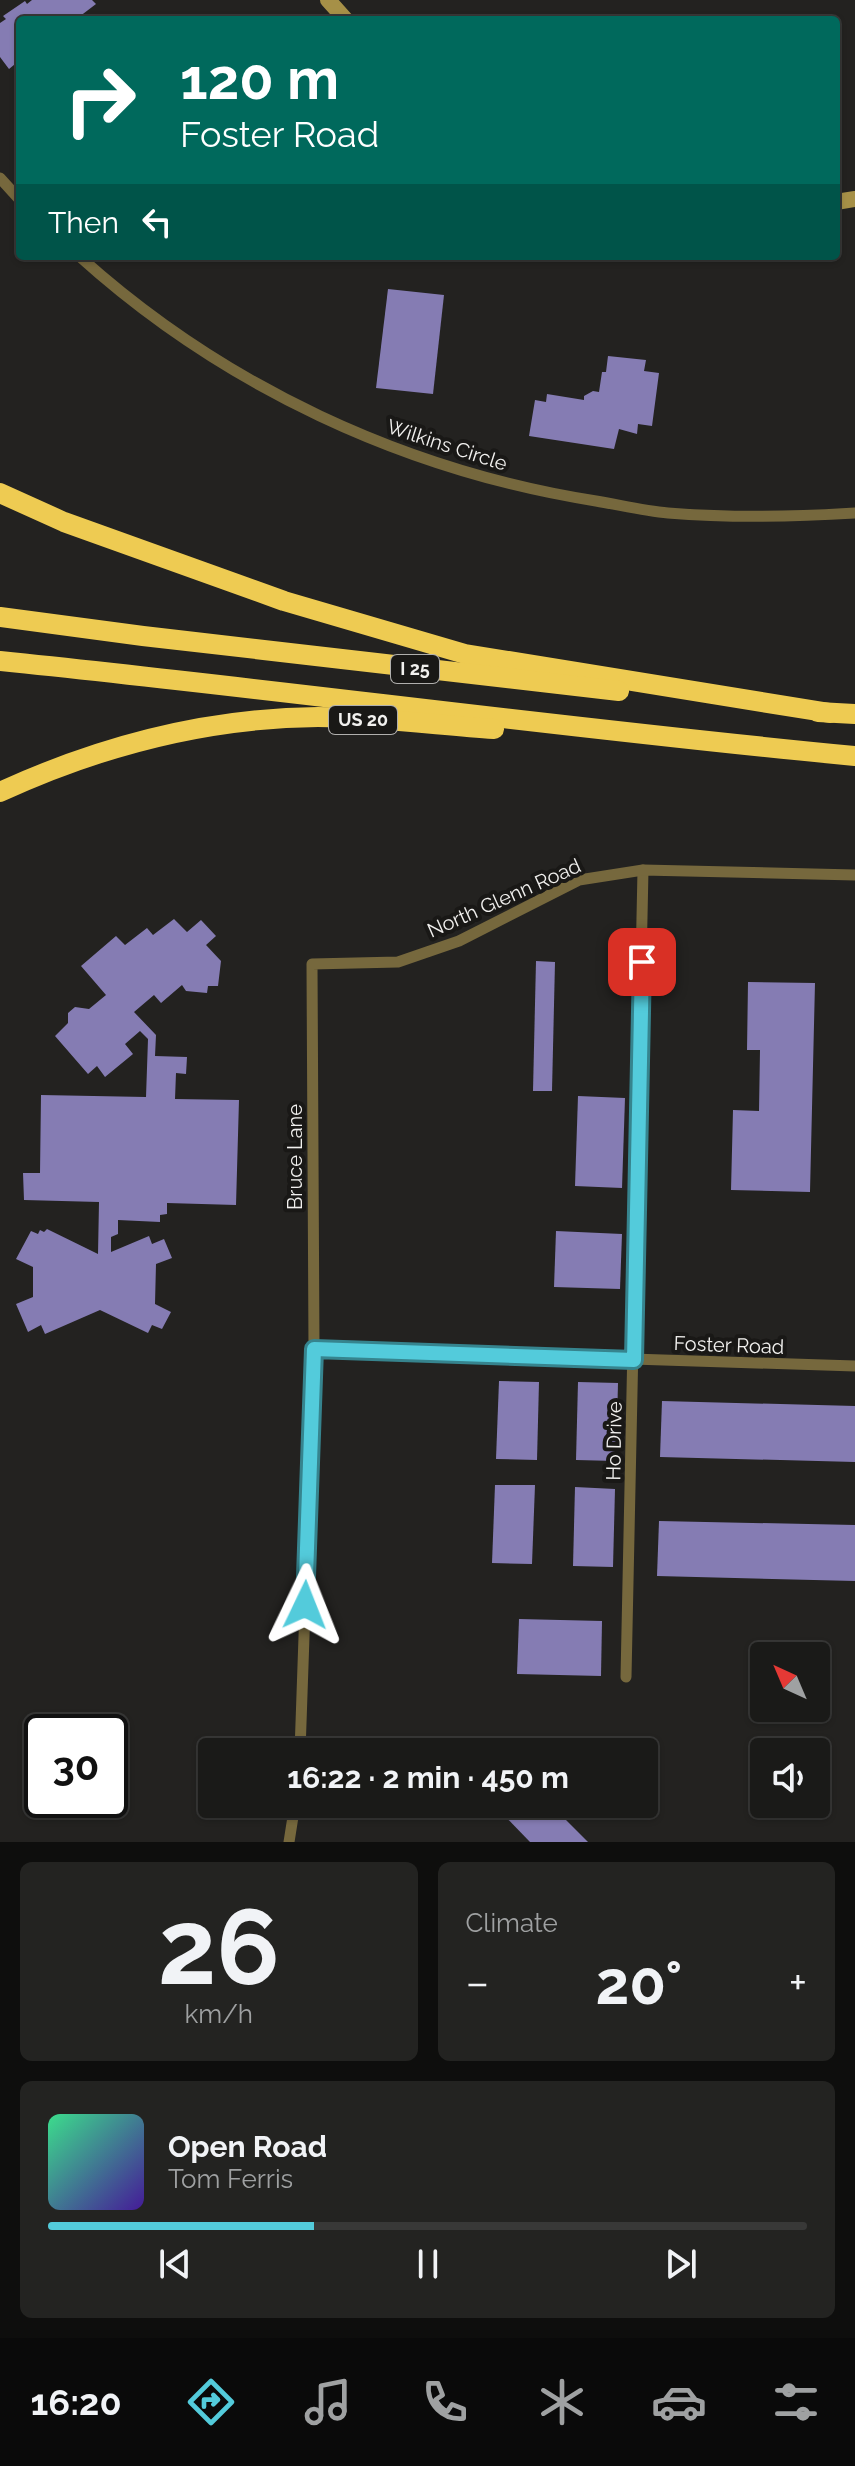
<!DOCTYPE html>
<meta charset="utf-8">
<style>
:root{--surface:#1a1a18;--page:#232321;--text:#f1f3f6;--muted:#9fa1a2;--line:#383837;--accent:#53cbdb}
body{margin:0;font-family:Raleway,sans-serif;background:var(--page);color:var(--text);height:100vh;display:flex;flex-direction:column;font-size:30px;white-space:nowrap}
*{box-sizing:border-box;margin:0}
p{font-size:26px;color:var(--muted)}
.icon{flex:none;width:44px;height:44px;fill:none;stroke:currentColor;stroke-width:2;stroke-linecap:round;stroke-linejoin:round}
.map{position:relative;height:1842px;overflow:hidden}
.sheet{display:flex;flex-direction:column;gap:20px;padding:20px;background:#0e0e0d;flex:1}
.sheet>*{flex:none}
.top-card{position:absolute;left:16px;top:16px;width:824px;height:244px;border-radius:8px;box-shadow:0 2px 6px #0004,0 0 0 2px var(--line);background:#00695c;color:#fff;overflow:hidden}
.needle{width:52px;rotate:316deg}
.fabs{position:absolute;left:750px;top:1642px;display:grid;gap:16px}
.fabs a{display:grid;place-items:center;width:80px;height:80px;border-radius:8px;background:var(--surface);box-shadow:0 2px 6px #0004,0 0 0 2px var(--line);font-size:40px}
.speed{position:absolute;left:24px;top:1714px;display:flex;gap:16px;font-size:40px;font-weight:700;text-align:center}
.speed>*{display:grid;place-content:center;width:104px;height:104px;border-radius:50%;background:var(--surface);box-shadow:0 2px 6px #0004,0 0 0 2px var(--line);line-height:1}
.speed .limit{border:4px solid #111;border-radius:12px;background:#fff;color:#111}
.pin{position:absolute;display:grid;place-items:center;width:68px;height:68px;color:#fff;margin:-34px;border-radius:16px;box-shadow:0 4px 12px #0006}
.me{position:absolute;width:88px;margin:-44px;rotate:2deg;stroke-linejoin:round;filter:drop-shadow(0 0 6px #0008)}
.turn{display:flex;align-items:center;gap:28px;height:168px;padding:0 32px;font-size:36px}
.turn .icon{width:104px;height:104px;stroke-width:2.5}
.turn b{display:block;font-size:56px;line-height:68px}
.then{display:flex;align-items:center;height:76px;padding:0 32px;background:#0003;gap:16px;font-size:30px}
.big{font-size:60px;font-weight:700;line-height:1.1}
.sheet .tile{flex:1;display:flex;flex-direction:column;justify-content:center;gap:12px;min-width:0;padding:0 28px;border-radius:12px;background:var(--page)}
.sheet .dial{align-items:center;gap:0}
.dial b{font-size:104px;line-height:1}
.song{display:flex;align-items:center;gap:24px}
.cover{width:96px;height:96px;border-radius:12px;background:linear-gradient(135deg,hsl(150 70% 55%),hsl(260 70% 35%))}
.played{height:8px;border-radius:4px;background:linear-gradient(90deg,var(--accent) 35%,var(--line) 35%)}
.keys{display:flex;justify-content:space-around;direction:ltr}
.heat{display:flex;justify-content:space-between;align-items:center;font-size:44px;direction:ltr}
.sheet .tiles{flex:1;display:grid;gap:20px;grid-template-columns:1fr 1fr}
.tile:last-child{grid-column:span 2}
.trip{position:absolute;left:198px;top:1738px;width:460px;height:80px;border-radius:8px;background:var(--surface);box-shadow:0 2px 6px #0004,0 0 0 2px var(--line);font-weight:700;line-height:80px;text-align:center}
.tabs{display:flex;height:128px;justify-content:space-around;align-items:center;background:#0a0a0a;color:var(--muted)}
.tabs .icon{width:56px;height:56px}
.tabs .selected{color:var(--accent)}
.tabs b{font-size:36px;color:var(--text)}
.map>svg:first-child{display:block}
</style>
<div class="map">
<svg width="855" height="1842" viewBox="0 0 855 1842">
<rect width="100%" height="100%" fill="#232220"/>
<!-- building -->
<g fill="#857cb3">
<path d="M32 0H92L96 4 75 20H20V60L9 69 0 57V23L6 19 3 16 25 1 27 4Z"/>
<path d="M388 289 444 295 433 394 376 388Z"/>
<path d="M608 356 646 360 644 371 659 373 652 426 638 424 637 434 619 429 614 449 529 436 535 400 546 402 547 394 584 400V396L593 391 599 392 602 372H606Z"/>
<path d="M174 919 187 932 201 920 216 936 206 945 221 961 218 986H208L207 993 186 991 182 985 161 1003 154 995 134 1012 156 1035 155 1056 187 1057 186 1074 176 1073 175 1099 239 1100 236 1205 167 1203V1214L160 1215V1222L118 1220V1234L111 1237V1252L149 1236 152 1244 164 1239 172 1258 156 1264 155 1304 171 1312 162 1329 152 1325 148 1333 100 1310 45 1334 41 1325 28 1332 16 1304 33 1297V1267L16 1259 31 1231 38 1234 40 1230 44 1232 47 1229 98 1254 99 1202 24 1200 23 1173H40L41 1095 146 1097 148 1039 140 1031 125 1044 133 1054 105 1077 97 1066 88 1074 55 1036 68 1023V1013L75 1007 89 1009 106 995 81 966 116 936 125 945 147 928 153 935Z"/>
<path d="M536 961 555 962 552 1091H533Z"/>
<path d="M748 982 815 983 810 1192 731 1190 733 1110 759 1111 760 1050H747Z"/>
<path d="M578 1096 625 1098 622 1188 575 1186Z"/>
<path d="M556 1231 622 1234 620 1289 554 1287Z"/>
<path d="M499 1381 539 1382 537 1460 496 1459Z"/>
<path d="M578 1382 618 1383 616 1461 576 1460Z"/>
<path d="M662 1401 855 1406V1462L660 1457Z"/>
<path d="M495 1485H535L532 1564 492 1563Z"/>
<path d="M575 1487 615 1489 613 1567 573 1566Z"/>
<path d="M659 1521 855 1525V1581L657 1576Z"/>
<path d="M519 1619 602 1621 601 1676 517 1674Z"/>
<path d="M497 1804H550L588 1842H530L495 1806Z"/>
</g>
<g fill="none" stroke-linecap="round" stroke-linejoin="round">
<!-- minor -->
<g stroke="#76683d" stroke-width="11">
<path d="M0 178 20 200"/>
<path d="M79 256C223 386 405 471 596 501 620 505 644 511 668 513 730 518 792 517 855 513"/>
<path d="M314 1349 855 1366"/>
<path d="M626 1677 643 870"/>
<path d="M300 1752 314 1349 312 964 398 962 459 941 579 880 643 870 855 875"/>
<path d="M289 1842 295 1804"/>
</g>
<!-- secondary -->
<g stroke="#a69047" stroke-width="16">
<path d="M328 0 346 20"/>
<path d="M836 202 855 199"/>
</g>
<!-- motorway -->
<g stroke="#eecb52" stroke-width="20">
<path d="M0 493 64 522 284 601 465 654 830 713"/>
<path d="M0 617 143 636 619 691"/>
<path d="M0 661C285 690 570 729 855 756"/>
<path d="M818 712 855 714"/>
<path d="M0 792C100 746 207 718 318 717 376 717 436 725 494 729"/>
</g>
</g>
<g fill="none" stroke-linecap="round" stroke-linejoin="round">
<!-- route casing -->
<g stroke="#36848e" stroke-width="20">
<path id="route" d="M305 1605 314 1349 634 1360 642 962"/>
</g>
<!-- route -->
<use href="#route" stroke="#53cbdb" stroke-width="14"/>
</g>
<g text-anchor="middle" stroke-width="8" stroke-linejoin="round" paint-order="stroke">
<!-- shield labels -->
<g fill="#191816" stroke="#b0afad" stroke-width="2">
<rect x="391" y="655" width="48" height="28" rx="6"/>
<rect x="329" y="706" width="68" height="28" rx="6"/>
</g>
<g font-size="18" font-weight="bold" fill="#f1f0ee">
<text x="415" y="675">I 25</text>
<text x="363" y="726">US 20</text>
</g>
<!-- street labels -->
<g font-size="20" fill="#f1f0ee" stroke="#191816">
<text transform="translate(447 445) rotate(18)" y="7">Wilkins Circle</text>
<text transform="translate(504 898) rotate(-24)" y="7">North Glenn Road</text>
<text transform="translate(295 1157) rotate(-90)" y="7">Bruce Lane</text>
<text transform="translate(729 1345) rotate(2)" y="7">Foster Road</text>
<text transform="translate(614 1441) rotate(-89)" y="7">Ho Drive</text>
</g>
</g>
</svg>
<div class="fabs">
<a><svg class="needle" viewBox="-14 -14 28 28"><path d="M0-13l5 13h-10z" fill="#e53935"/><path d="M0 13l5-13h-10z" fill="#9fa1a2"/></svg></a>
<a><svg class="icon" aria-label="sound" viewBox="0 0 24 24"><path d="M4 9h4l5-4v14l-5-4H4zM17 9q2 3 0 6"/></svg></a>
</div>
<div class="speed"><div class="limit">30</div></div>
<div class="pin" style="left:642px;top:962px;background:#d93025"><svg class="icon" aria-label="arrive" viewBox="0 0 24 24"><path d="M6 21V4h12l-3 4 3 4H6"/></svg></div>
<svg class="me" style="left:305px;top:1605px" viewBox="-20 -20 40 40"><path d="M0-17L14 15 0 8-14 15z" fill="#53cbdb" stroke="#fff" stroke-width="4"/></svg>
<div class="trip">16:22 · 2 min · 450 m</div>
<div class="top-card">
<div class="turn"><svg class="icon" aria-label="right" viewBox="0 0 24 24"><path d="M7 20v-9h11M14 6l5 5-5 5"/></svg><div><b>120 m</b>Foster Road</div></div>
<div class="then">Then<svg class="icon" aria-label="left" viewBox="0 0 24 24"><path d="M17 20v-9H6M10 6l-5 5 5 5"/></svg></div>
</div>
</div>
<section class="sheet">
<div class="tiles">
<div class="tile dial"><b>26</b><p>km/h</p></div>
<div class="tile"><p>Climate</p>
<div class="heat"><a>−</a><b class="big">20°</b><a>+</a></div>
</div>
<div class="tile">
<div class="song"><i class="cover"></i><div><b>Open Road</b><p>Tom Ferris</p></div></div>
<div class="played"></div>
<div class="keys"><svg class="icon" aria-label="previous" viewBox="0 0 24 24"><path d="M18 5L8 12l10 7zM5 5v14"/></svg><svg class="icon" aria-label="pause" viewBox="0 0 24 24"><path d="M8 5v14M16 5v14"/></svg><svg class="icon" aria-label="next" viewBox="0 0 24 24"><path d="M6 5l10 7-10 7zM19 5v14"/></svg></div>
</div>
</div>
</section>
<nav class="tabs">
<b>16:20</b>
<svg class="icon selected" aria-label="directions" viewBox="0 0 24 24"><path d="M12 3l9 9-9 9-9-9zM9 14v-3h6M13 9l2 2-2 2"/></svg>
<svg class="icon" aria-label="music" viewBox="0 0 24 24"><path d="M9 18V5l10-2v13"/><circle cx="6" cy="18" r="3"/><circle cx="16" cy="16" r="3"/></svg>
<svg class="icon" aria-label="phone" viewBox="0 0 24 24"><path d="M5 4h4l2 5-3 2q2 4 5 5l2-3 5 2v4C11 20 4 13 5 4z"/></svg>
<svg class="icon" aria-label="climate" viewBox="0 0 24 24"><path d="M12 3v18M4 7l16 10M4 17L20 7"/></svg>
<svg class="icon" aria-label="car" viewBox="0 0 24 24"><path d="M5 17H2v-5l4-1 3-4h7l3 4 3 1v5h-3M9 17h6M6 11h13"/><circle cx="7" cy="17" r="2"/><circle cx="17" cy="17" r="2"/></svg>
<svg class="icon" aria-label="filters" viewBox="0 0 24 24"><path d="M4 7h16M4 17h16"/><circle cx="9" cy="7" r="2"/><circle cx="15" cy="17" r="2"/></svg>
</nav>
